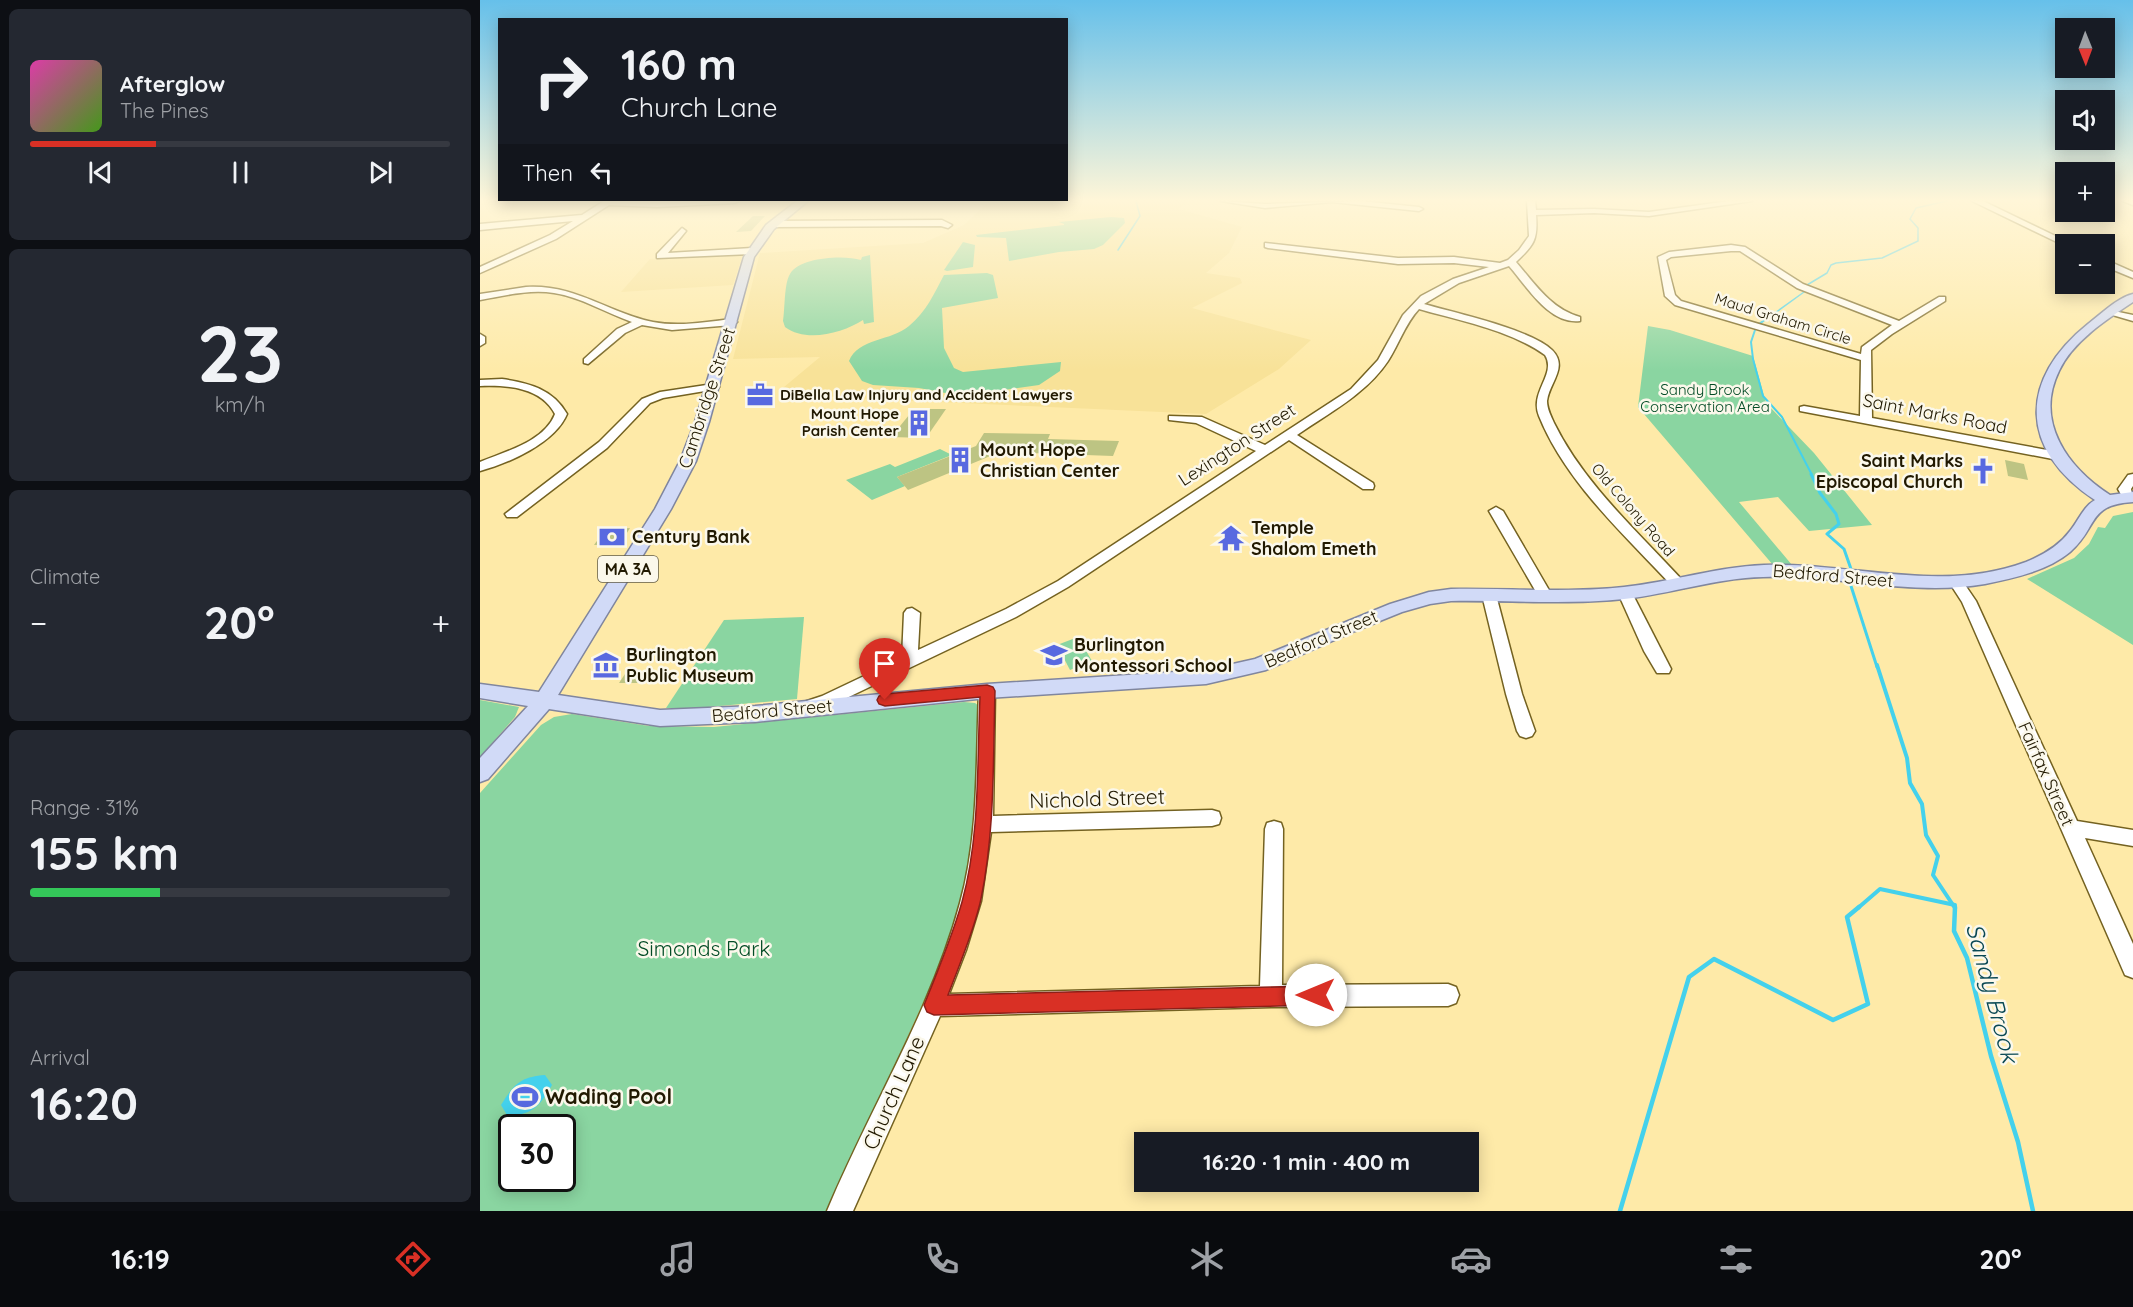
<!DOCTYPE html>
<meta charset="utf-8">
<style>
:root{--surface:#171b24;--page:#242831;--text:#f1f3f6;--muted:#9ea1a6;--line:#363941;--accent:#d93025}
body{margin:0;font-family:Quicksand,sans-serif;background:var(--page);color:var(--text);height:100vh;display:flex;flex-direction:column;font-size:22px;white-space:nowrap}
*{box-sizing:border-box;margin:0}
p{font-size:20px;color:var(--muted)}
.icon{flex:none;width:33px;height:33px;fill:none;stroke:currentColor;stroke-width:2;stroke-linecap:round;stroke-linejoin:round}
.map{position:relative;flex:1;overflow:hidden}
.side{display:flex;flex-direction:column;gap:9px;padding:9px;background:#0d0f14;width:480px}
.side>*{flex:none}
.hud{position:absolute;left:18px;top:18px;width:570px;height:183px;border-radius:0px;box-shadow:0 3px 15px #0003;background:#171b24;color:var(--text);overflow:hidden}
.needle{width:39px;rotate:179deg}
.tools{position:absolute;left:1575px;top:18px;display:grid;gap:12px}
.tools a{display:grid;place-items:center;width:60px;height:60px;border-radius:0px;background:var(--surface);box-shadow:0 3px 15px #0003;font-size:30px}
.speed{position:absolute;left:18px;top:1114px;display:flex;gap:12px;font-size:30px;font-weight:700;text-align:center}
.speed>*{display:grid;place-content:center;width:78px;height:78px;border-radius:50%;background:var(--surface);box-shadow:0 3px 15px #0003;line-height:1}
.speed .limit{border:3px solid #111;border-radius:9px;background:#fff;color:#111}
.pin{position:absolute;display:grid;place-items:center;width:51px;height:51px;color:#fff;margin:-62px -26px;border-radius:50% 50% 50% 0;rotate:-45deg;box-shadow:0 0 6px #0007}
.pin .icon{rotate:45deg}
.me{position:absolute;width:66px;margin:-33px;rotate:270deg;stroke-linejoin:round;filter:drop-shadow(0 0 4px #0008)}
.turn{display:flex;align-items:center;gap:21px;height:126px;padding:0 24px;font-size:27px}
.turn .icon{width:78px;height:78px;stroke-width:2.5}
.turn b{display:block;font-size:42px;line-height:51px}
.then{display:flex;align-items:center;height:57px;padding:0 24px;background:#0003;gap:12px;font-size:22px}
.big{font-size:45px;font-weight:700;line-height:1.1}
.side .tile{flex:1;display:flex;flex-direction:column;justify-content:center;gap:9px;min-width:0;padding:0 21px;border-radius:9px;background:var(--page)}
.side .dial{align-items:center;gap:0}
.dial b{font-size:78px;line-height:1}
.song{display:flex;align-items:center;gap:18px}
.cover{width:72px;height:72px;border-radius:9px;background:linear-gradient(135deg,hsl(320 70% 55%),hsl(100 70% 35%))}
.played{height:6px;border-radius:3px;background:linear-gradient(90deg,var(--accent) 30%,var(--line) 30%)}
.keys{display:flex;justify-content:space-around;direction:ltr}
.heat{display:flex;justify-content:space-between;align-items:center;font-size:33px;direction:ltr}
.charge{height:9px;border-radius:4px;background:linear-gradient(90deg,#34c759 31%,var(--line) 0)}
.trip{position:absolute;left:654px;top:1132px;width:345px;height:60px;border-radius:0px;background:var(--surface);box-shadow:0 3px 15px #0003;font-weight:700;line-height:60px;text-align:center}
.tabs{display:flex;height:96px;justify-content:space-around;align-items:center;background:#090b0e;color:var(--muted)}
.tabs .icon{width:42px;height:42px}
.tabs .current{color:var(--accent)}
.tabs b{font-size:27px;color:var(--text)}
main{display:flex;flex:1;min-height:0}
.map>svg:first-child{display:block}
</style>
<main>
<section class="side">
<div class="tile">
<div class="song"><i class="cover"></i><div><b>Afterglow</b><p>The Pines</p></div></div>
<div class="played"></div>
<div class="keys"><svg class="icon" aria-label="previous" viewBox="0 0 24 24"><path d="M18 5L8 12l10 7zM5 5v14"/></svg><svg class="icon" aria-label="pause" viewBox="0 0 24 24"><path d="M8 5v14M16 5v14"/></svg><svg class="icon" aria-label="next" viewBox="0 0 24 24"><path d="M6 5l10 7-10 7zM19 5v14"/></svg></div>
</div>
<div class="tile dial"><b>23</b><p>km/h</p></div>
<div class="tile"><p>Climate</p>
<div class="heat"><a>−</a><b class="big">20°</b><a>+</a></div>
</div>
<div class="tile"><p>Range · 31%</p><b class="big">155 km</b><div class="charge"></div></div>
<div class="tile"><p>Arrival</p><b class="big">16:20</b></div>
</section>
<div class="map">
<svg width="1653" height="1211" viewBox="0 0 1653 1211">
<rect width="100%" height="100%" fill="#feeaa8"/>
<!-- built -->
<g fill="#f8e298">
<path d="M509 201H708L699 209 762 227 749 253 726 273 760 278 762 283 712 308 831 340 799 369 726 414 370 398 298 392 340 357 253 359 280 253 443 243 484 225Z"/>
<path d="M263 254 253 285 141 292 170 259Z"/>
</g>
<!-- green -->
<g fill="#8ad5a1" fill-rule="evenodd">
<path d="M631 217 644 218 645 223 623 245 614 249 579 252 529 261 526 238 497 237 496 235 584 225V224L579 222Z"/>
<path d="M483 242 495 245 493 267 467 271 464 270Z"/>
<path d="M390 255 394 322 384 324 383 320C363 333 326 343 305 327L303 321C305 310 304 283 310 274 320 257 364 255 381 260L382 257Z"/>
<path d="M507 273 513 275 518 298 462 308 464 348 474 368 483 372 581 362 580 371 559 385 481 396 439 388 393 385 382 381 369 361C378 338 412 341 429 326 446 312 454 294 464 275Z"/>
<path d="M1168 326 1190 330 1273 356 1286 403 1334 453 1392 525 1329 531 1298 497 1259 502 1312 565H1293L1158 407Z"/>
<path d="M460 449 472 455 417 477 425 486 392 500 366 480 410 464 415 467Z"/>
<path d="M1653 512V645L1547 579 1594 558 1609 544 1618 527 1625 528 1633 516Z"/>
<path d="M324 617 317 699 217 708H186L244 620Z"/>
<path d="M598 637 612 661 590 670 577 645Z"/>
<path d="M0 700 39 707 35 717 0 757Z"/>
<path d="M484 702 495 703 499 706 501 726 492 854 478 916 452 983 349 1211H0V793L61 725 74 717 92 714 169 726 234 727ZM32 1128H82V1179H32Z"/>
</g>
<!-- water -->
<path fill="#44d1ec" d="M65 1075 72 1085C60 1105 53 1116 27 1115L21 1105C34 1084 40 1077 65 1075Z"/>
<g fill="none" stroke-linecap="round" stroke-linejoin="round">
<!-- stream-far4 -->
<g stroke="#44d1ec" stroke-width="1.5">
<path d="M638 250 660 216 656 201"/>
<path d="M1327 285 1347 273 1351 265 1356 263 1402 258 1438 241V228L1430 219 1436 208 1467 201"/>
<path d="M1281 323 1324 292"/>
</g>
<!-- stream-far3 -->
<g stroke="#44d1ec" stroke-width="2">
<path d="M1279 324 1283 321"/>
<path d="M1275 330 1271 342 1273 359 1283 396 1302 417 1332 475"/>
</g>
<!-- stream-far2 -->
<g stroke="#44d1ec" stroke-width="3">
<path d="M1331 474 1340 493 1356 514 1359 524 1347 534 1364 549 1371 569"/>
<path d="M1371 586 1397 667"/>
</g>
<!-- stream-far1 -->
<g stroke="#44d1ec" stroke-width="4">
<path d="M1397 665 1427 758 1430 783 1442 804 1446 835 1458 856 1453 875 1475 908"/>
<path d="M1378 908 1400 889 1475 905"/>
</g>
<!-- stream -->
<g stroke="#44d1ec" stroke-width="4.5">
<path d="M1475 907 1474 931 1487 958 1511 1056 1538 1142 1553 1211"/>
<path d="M1140 1211 1209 977 1234 959 1353 1020 1388 1004 1367 917 1379 907"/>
</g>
</g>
<!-- building -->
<g fill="#bdc483">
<path d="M273 216H285L271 231 256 232Z"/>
<path d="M434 409H466L446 438 411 437Z"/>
<path d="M504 433 570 434 568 439 639 441 633 456 520 452 428 490 417 477 496 446Z"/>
<path d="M1525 460 1544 464 1548 480 1528 476Z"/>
<path d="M150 528 140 544 114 545 125 530Z"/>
<path d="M147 671H187L179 683H139Z"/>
</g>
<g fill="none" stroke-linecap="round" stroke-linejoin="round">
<!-- minor casing -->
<g stroke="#746221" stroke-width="3">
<g id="minor">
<path d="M124 201H259L255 203 177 207 129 205 76 239 0 273V267L70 235 93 221 0 230V224L102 215Z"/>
<path d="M741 201 785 204 881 201 939 207 943 209 939 211 852 202 785 208Z"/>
<path d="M1047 201H1055L1056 210 1114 209 1169 212 1249 201H1272L1169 216 1114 213 1056 215C1058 240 1054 245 1036 262 1055 284 1071 309 1100 317V321C1069 325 1046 285 1029 266L979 283 944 304C975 313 1050 329 1072 350 1089 367 1069 383 1067 401 1067 409 1071 416 1074 423 1104 484 1158 532 1204 582L1206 585 1204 588H1194C1146 536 1086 483 1059 416 1049 392 1077 374 1065 355 1030 330 981 321 939 309 925 324 919 344 908 361 886 394 849 413 817 435L893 483 894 486 893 489H883L809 440 588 587 536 617 354 704 330 712 324 710 322 706 324 702 342 696 422 658 424 613 427 609 432 608 440 613 438 650 526 609 578 581 776 451 716 423 689 420V416L722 417 785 445 871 389 898 360 923 315 941 296 973 279 1009 267 974 263 918 264 788 248 785 247V243L918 258 974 257 1020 263 1028 260 1039 250 1049 236Z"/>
<path d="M1492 201H1503L1592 244 1585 246Z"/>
<path d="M1643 201H1653V205Z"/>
<path d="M462 220 472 225 468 228 461 226 294 227 290 224 294 221Z"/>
<path d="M202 228 206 231 188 253 272 248 276 251 272 254 177 258V254Z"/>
<path d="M1251 245 1265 247 1323 284 1419 321 1459 297H1465V301L1412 334 1391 350 1392 418 1578 452 1584 456 1578 460 1320 411V407L1324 406 1380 416 1381 360 1195 305 1185 296 1178 257 1189 252ZM1251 251H1260L1317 288 1412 325 1382 347 1381 354 1201 301 1195 295 1186 260 1191 257Z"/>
<path d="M1624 259 1653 272V278L1624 266Z"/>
<path d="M46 287C96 284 128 313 173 322 199 327 226 322 252 319L257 322 252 325 192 330 162 325 145 333 108 364 104 363V359L137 329 152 322C126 313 101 297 74 293 49 289 24 296 0 300V294Z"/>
<path d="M1629 310 1653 315V321L1629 314Z"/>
<path d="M0 334 5 337V343L0 346Z"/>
<path d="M22 379C49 383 73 389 87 414 75 443 29 463 0 471V462C26 451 64 442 75 414 61 387 27 385 0 386V380Z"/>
<path d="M233 384 239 387 237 389 183 398 170 403 127 448 37 517H27L25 514 119 442 162 399 180 392Z"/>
<path d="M1653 474V486L1651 489 1653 500H1644L1638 489 1648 475Z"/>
<path d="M1016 507 1023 511 1073 597 1071 601H1061L1059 597 1009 511Z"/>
<path d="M1476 577 1481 579 1496 601 1597 821 1653 830V846L1605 838 1653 944V978L1645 975 1482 602 1469 582Z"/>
<path d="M1145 588 1152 593 1191 669 1189 673H1177L1164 651 1138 593Z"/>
<path d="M1009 590 1016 595 1042 694 1055 731 1052 736 1046 738 1040 736 1037 731 1026 694 1002 595Z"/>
<path d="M507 685 513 687 515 691 513 816 732 810 739 812 741 818 739 824 732 826 511 832 501 901 486 950 469 994 780 986 785 829 787 823 794 821 801 823 803 829 802 985 968 984 976 987 979 995 976 1003 968 1006 791 1007 460 1016 373 1211H347C390 1108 451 1011 480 903 499 835 496 761 499 691L501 687Z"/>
</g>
</g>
<!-- major casing -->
<g stroke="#80869e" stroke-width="3">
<path id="major" d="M317 201H328L294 229 274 257 229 422 216 461 191 509 78 695 180 710 275 706 507 684 726 670 775 659 910 604 949 592 971 589C1029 588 1087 593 1144 587 1191 582 1236 567 1284 565 1372 562 1460 594 1546 562 1563 555 1579 546 1590 531 1599 520 1603 507 1615 500 1539 450 1538 380 1608 324 1621 314 1637 298 1653 294V302C1627 319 1592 342 1579 371 1554 422 1588 468 1630 495L1653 492V502C1606 505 1619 527 1590 552 1567 571 1534 578 1505 584 1431 597 1358 574 1283 577 1236 578 1191 594 1144 599 1086 605 1029 600 971 601L950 604 922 612 875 631 786 670 726 684 507 698 275 722 180 726 69 709 8 779 0 782V758L48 706 0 698V684L59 692 175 509 200 461 215 422 264 257 286 225Z"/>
</g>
<!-- minor -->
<use href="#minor" fill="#fff" fill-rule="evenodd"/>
<!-- major -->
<use href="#major" fill="#d1daf7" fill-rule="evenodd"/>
</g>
<!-- sky -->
<linearGradient id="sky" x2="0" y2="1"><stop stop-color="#66c0ea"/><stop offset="0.54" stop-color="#fff6d8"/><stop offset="1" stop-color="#fff6d8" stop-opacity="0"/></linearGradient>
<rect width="1653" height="371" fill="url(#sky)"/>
<!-- route -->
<path fill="#d93025" stroke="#8d1f18" stroke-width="1.5" d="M507 685 513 687 515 691C513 760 515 831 501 899 494 931 480 963 468 995L836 986 842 989 845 995 842 1002 836 1005 454 1015 447 1012 444 1005C458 971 472 937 482 902 500 837 497 765 500 697L405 706 399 704 397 700 399 696 405 694Z"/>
<!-- icons -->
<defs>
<g id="office-bare" transform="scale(2.07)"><path d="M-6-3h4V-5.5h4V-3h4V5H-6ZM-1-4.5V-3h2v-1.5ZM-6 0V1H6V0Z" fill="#5869e0" stroke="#fbf8eb" stroke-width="2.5" paint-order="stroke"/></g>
<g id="building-bare" transform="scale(2.07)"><path d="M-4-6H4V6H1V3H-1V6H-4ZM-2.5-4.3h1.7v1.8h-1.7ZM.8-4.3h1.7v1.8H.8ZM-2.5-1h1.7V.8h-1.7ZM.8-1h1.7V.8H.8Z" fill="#5869e0" stroke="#fbf8eb" stroke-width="2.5" paint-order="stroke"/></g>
<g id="church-bare" transform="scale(2.07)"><path d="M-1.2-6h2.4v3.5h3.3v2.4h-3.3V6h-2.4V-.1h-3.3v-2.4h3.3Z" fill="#5869e0" stroke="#fbf8eb" stroke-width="2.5" paint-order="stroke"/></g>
<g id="bank-bare" transform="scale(2.07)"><path d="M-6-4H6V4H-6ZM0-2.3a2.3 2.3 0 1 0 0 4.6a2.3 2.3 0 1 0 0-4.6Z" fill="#5869e0" stroke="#fbf8eb" stroke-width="2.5" paint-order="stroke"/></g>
<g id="temple-bare" transform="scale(2.07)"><path d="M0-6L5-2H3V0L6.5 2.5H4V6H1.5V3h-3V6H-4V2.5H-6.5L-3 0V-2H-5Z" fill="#5869e0" stroke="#fbf8eb" stroke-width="2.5" paint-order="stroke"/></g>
<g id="school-bare" transform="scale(2.07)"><path d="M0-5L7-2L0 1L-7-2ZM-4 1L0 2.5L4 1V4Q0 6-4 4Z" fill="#5869e0" stroke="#fbf8eb" stroke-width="2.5" paint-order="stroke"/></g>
<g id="museum-bare" transform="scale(2.07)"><path d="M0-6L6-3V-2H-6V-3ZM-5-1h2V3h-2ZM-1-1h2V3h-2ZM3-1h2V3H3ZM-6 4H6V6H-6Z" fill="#5869e0" stroke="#fbf8eb" stroke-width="2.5" paint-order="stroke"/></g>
<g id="stadium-bare" transform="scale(2.07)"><path d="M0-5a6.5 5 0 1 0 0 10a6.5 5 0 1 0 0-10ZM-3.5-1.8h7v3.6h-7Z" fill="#5869e0" stroke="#fbf8eb" stroke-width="2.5" paint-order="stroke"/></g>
</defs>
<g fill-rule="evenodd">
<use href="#office-bare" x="280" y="395"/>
<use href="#building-bare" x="439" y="423"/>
<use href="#building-bare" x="480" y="460"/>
<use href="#church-bare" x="1503" y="471"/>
<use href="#bank-bare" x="132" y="537"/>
<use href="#temple-bare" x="751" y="538"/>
<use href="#school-bare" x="574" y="655"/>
<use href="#museum-bare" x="126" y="665"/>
<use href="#stadium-bare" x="45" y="1097"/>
</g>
<g text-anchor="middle" stroke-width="5" stroke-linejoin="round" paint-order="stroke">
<!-- far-street labels -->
<g font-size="15" fill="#211901" stroke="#fbf8eb">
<text transform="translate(1303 319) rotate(17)" y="5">Maud Graham Circle</text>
<text transform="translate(1153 510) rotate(49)" y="5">Old Colony Road</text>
</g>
<!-- far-park labels -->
<g font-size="15" fill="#024b25" stroke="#fbf8eb">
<text x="1225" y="395">Sandy Brook<tspan x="1225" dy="17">Conservation Area</tspan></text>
</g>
<!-- far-poi labels -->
<g font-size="15" font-weight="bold" fill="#211901" stroke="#fbf8eb" text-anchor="start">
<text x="300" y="400">DiBella Law Injury and Accident Lawyers</text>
<text x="419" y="419" text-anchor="end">Mount Hope<tspan x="419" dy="17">Parish Center</tspan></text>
</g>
<!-- shield labels -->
<rect fill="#fbf8eb" stroke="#625c47" stroke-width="1.5" x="118" y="556" width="60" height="26" rx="4.5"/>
<g font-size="16" font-weight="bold" fill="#211901">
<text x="148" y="575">MA 3A</text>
</g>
<!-- street labels -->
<g font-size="18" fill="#211901" stroke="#fbf8eb">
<text transform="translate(227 398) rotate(-72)" y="6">Cambridge Street</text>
<text transform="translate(1455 414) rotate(11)" y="6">Saint Marks Road</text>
<text transform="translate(757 445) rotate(-33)" y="6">Lexington Street</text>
<text transform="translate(1353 576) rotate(5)" y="6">Bedford Street</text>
<text transform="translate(841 639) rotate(-23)" y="6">Bedford Street</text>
<text transform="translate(292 711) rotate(-5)" y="6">Bedford Street</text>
<text transform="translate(1566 774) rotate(66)" y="6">Fairfax Street</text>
</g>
<!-- poi labels -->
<g font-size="18" font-weight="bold" fill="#211901" stroke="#fbf8eb" text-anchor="start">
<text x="500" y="456">Mount Hope<tspan x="500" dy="21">Christian Center</tspan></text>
<text x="1483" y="467" text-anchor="end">Saint Marks<tspan x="1483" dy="21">Episcopal Church</tspan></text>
<text x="771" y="534">Temple<tspan x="771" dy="21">Shalom Emeth</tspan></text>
<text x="152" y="543">Century Bank</text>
<text x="594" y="651">Burlington<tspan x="594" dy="21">Montessori School</tspan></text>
<text x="146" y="661">Burlington<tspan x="146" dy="21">Public Museum</tspan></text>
</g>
<!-- near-street labels -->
<g font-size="21" fill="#211901" stroke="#fbf8eb">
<text transform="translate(617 799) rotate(-2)" y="7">Nichold Street</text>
<text transform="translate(414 1093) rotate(-66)" y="7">Church Lane</text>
</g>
<!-- near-park labels -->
<g font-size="21" fill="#024b25" stroke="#fbf8eb">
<text x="224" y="956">Simonds Park</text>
</g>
<!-- near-poi labels -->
<g font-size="21" font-weight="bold" fill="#211901" stroke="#fbf8eb" text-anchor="start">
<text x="65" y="1104">Wading Pool</text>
</g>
<!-- near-water labels -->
<g font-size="24" font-style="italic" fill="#0a4954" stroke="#fbf8eb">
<text transform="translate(1512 993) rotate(75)" y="8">Sandy Brook</text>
</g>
</g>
</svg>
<div class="tools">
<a><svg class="needle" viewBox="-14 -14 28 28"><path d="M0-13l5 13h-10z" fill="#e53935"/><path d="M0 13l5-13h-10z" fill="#9ea1a6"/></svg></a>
<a><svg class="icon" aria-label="sound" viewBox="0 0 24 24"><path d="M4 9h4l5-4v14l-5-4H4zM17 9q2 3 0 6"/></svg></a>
<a>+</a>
<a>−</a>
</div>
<div class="speed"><div class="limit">30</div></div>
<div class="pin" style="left:405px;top:700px;background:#d93025"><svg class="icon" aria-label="arrive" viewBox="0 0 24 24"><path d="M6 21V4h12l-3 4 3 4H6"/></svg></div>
<svg class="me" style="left:836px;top:995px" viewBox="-20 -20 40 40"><circle r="19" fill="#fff"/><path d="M0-13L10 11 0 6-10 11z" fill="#d93025"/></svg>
<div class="trip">16:20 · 1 min · 400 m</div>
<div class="hud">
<div class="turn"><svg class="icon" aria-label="right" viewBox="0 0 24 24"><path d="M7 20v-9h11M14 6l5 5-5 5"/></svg><div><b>160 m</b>Church Lane</div></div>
<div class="then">Then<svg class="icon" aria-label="left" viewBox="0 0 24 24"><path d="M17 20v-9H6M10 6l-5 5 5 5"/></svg></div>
</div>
</div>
</main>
<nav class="tabs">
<b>16:19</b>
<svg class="icon current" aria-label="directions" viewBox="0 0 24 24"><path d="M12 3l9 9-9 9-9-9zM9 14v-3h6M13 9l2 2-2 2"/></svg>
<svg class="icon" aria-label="music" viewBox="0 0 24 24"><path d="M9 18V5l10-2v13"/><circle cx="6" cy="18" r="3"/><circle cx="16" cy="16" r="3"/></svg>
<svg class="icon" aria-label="phone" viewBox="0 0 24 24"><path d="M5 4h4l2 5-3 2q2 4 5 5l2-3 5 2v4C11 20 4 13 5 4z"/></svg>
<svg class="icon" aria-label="climate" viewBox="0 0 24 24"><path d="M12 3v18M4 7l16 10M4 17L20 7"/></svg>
<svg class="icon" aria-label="car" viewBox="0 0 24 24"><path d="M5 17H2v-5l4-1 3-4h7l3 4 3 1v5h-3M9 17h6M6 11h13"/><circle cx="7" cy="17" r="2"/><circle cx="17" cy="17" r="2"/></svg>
<svg class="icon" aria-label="filters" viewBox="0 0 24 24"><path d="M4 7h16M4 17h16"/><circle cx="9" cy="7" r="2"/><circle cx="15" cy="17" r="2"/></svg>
<b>20°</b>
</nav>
